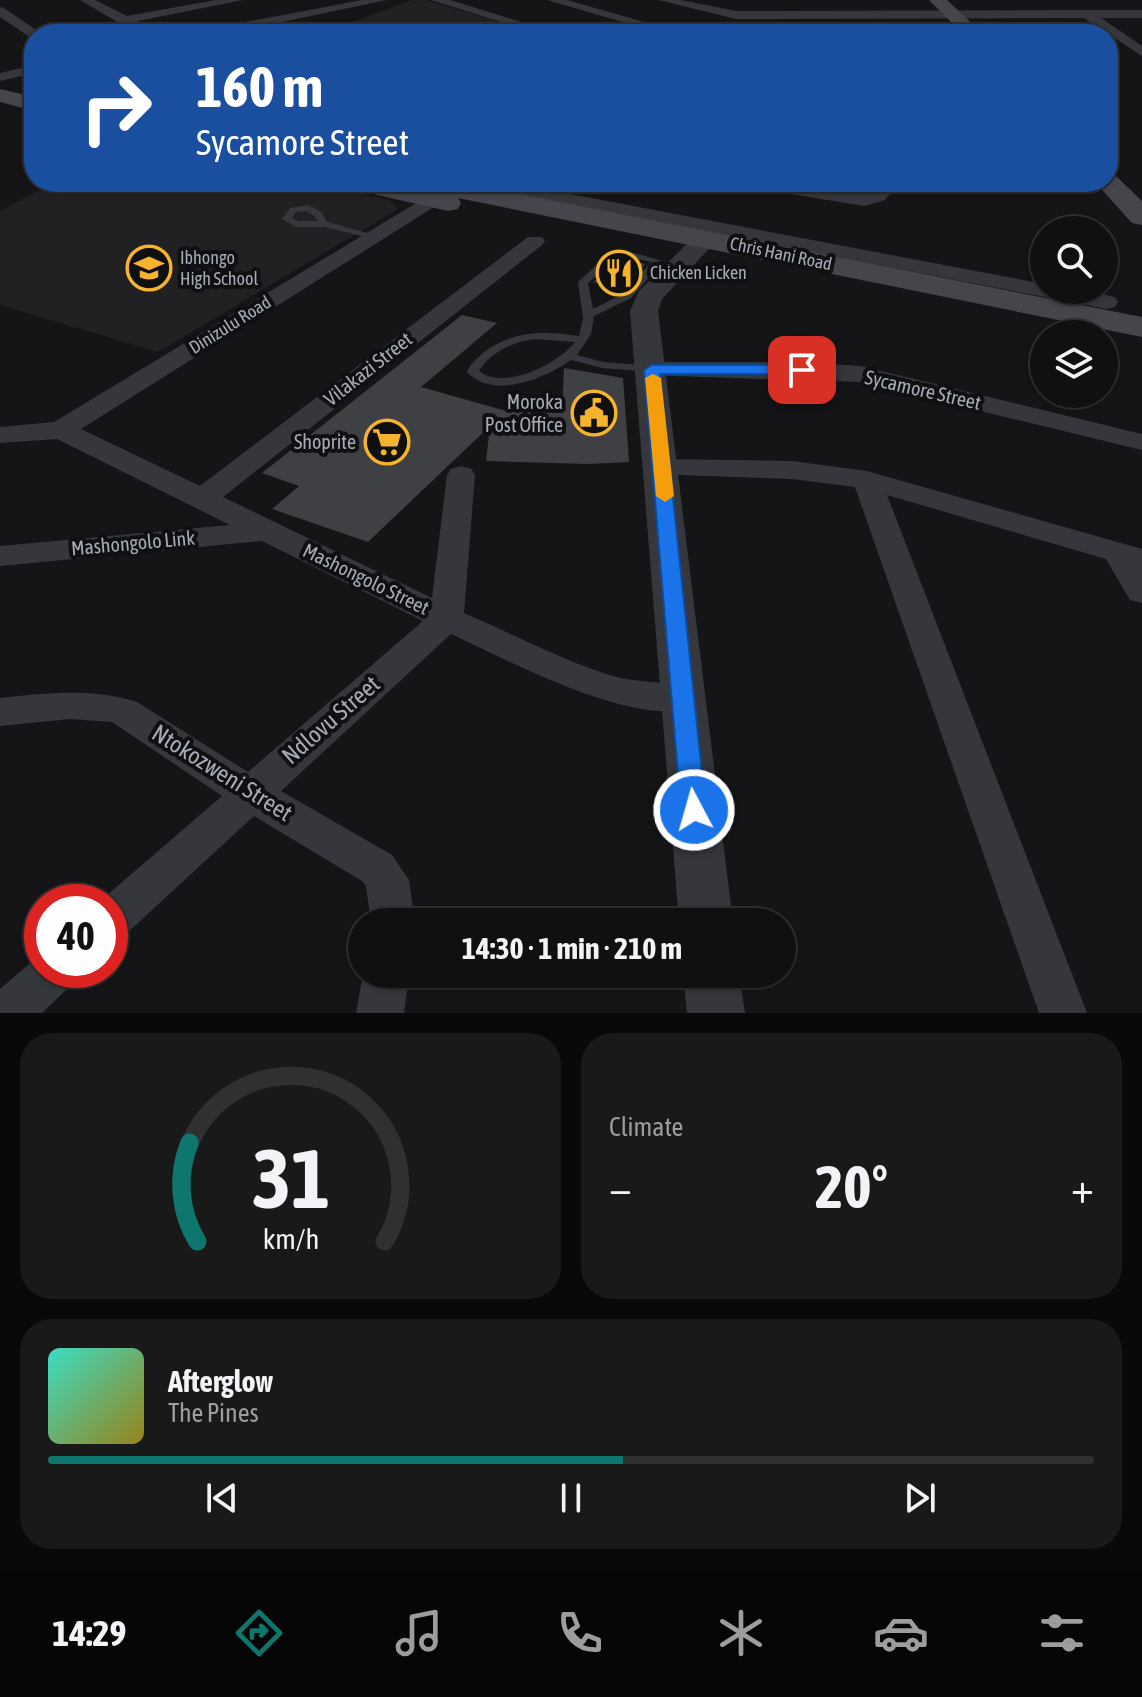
<!DOCTYPE html>
<meta charset="utf-8">
<style>
:root{--surface:#101011;--page:#19191a;--text:#f1f3f6;--muted:#9c9d9f;--line:#303031;--accent:#0f766e}
body{margin:0;font-family:"Asap Condensed",sans-serif;background:var(--page);color:var(--text);height:100vh;display:flex;flex-direction:column;font-size:30px;white-space:nowrap}
*{box-sizing:border-box;margin:0}
p{font-size:26px;color:var(--muted)}
.icon{flex:none;width:44px;height:44px;fill:none;stroke:currentColor;stroke-width:2;stroke-linecap:round;stroke-linejoin:round}
.map{position:relative;height:1013px;overflow:hidden}
.sheet{display:flex;flex-direction:column;gap:20px;padding:20px;background:#090909;flex:1}
.sheet>*{flex:none}
.hud{position:absolute;left:24px;top:24px;width:1094px;height:168px;border-radius:32px;box-shadow:0 2px 6px #0004,0 0 0 2px var(--line);background:#1a4fa0;color:#fff;overflow:hidden}
.fabs{position:absolute;left:1030px;top:216px;display:grid;gap:16px}
.fabs a{display:grid;place-items:center;width:88px;height:88px;border-radius:50%;background:var(--surface);box-shadow:0 2px 6px #0004,0 0 0 2px var(--line);font-size:40px}
.speed{position:absolute;left:24px;top:884px;display:flex;gap:16px;font-size:40px;font-weight:700;text-align:center}
.speed>*{display:grid;place-content:center;width:104px;height:104px;border-radius:50%;background:var(--surface);box-shadow:0 2px 6px #0004,0 0 0 2px var(--line);line-height:1}
.speed .limit{border:12px solid #d22;background:#fff;color:#111}
.pin{position:absolute;display:grid;place-items:center;width:68px;height:68px;color:#fff;margin:-34px;border-radius:16px;box-shadow:0 4px 12px #0006}
.me{position:absolute;width:88px;margin:-44px;rotate:354deg;stroke-linejoin:round;filter:drop-shadow(0 0 6px #0008)}
.turn{display:flex;align-items:center;gap:28px;height:168px;padding:0 40px;font-size:36px}
.turn .icon{width:104px;height:104px;stroke-width:2.5}
.turn b{display:block;font-size:56px;line-height:68px}
.big{font-size:60px;font-weight:700;line-height:1.1}
.sheet .widget{flex:1;display:flex;flex-direction:column;justify-content:center;gap:12px;min-width:0;padding:0 28px;border-radius:32px;background:var(--page)}
.sheet .dial{align-items:center;gap:0}
.dial svg{height:208px;overflow:visible;fill:none;stroke:var(--line);stroke-width:7;stroke-linecap:round;text-anchor:middle}
.dial text{fill:var(--text);stroke:none}
.song{display:flex;align-items:center;gap:24px}
.cover{width:96px;height:96px;border-radius:12px;background:linear-gradient(135deg,hsl(170 70% 55%),hsl(50 70% 35%))}
.played{height:8px;border-radius:4px;background:linear-gradient(90deg,var(--accent) 55%,var(--line) 55%)}
.keys{display:flex;justify-content:space-around;direction:ltr}
.heat{display:flex;justify-content:space-between;align-items:center;font-size:44px;direction:ltr}
.sheet .tiles{flex:1;display:grid;gap:20px;grid-template-columns:1fr 1fr}
.widget:last-child{grid-column:span 2}
.trip{position:absolute;left:348px;top:908px;width:448px;height:80px;border-radius:40px;background:var(--surface);box-shadow:0 2px 6px #0004,0 0 0 2px var(--line);font-weight:700;line-height:80px;text-align:center}
.dock{display:flex;height:128px;justify-content:space-around;align-items:center;background:#060607;color:var(--muted)}
.dock .icon{width:56px;height:56px}
.dock .selected{color:var(--accent)}
.dock b{font-size:36px;color:var(--text)}
.map>svg:first-child{display:block}
</style>
<div class="map">
<svg width="1142" height="1013" viewBox="0 0 1142 1013">
<rect width="100%" height="100%" fill="#151517"/>
<!-- built -->
<g fill="#212124">
<path d="M412 0H426L539 34H320Z"/>
<path d="M55 182H309L390 200 398 209 158 352 0 305V211Z"/>
</g>
<!-- building -->
<g fill="#3f4044">
<path d="M625 259 645 264 624 289 593 282Z"/>
<path d="M462 315 497 323 421 387 510 412H562L564 368 623 378 629 462 588 464 486 461 490 426 368 542 272 509 299 486 262 473Z"/>
</g>
<g fill="none" stroke-linecap="round" stroke-linejoin="round">
<!-- service -->
<g fill="#36373c" fill-rule="evenodd">
<path d="M308 205 321 212 327 222 379 236 374 239 324 227H296L282 219 290 208ZM306 211 314 216 318 221H298L292 218 296 212Z"/>
<path d="M624 250 663 261 631 298 594 316 591 334 577 355 603 362 652 366 658 370 656 372 602 368 571 360C544 379 493 400 467 372 470 364 476 359 483 353 512 330 544 331 579 336L583 318 578 282 602 260ZM625 256 651 262 623 294 593 309 588 283 610 264ZM536 339 575 342C558 364 504 391 479 371 491 352 514 341 536 339Z"/>
</g>
<!-- minor -->
<g fill="#36373c" fill-rule="evenodd">
<path d="M80 0H95L127 16 216 0H243L138 21 149 28 142 32 119 23Z"/>
<path d="M362 0H387L224 34H196L203 30Z"/>
<path d="M431 0H450L560 34H539Z"/>
<path d="M547 0H567L686 34H664Z"/>
<path d="M658 0H681L736 11 1142 10V18H1101L1142 46V56L1084 18 736 19Z"/>
<path d="M0 7 4 8 42 34 30 37 0 17Z"/>
<path d="M34 65V73L0 81V73Z"/>
<path d="M451 182 458 184 460 188 458 192 81 429 200 486 528 237H542L545 241 542 245 223 497 432 598 447 475 451 469 461 466 471 469 475 475 464 613C512 633 578 669 626 679 649 683 672 682 694 688L699 698 694 708C631 727 510 661 451 634L281 791 392 855 409 880 415 922H371L366 886 362 881 254 816 126 934 110 940V902H99L222 796 112 722 70 719 0 726V698C48 693 91 688 137 702L248 772 423 621 262 541 0 566V546L230 525 57 439 0 443V427L54 422Z"/>
<path d="M470 182H507L1044 284V290C1068 290 1091 291 1115 297L1118 302 1115 307 1107 309 479 188Z"/>
<path d="M746 182H789L863 194 871 192 881 182H900L885 200 864 206 755 188Z"/>
<path d="M652 362H802L860 366 1142 434V450L860 382 643 375 639 370 643 365Z"/>
<path d="M662 459 792 461 867 471 1142 549V603L1130 600 1106 559 887 495 1087 1013H1039L855 487 792 479 652 474 648 468 652 462Z"/>
<path d="M42 953V970H78L71 985 42 1013H0V989Z"/>
<path d="M363 974H409L404 1013H356Z"/>
</g>
<!-- tertiary -->
<g fill="#36373c" fill-rule="evenodd">
<path d="M706 232 715 234 718 239 662 299 658 311 733 922H679L630 311 639 291 697 234Z"/>
<path d="M683 974H739L745 1013H687Z"/>
</g>
<!-- secondary -->
<g fill="#44464c" fill-rule="evenodd">
<path d="M929 0H947L983 34H963Z"/>
<path d="M0 89 34 97V111L0 102Z"/>
<path d="M1108 174 1117 177 1142 201V225L1132 223 1095 182H1108Z"/>
<path d="M338 182H387L409 187 406 182H458L1142 317V337L458 198 461 203 458 209 448 211 342 187Z"/>
</g>
</g>
<!-- route -->
<path fill="#1a73e8" stroke="#114b97" stroke-width="2" d="M652 365H802L810 370 802 374H660L706 810 702 817 694 820 685 817 681 810 644 370Z"/>
<!-- slow -->
<path fill="#f59e0b" d="M653 374 661 378 674 496 665 502 656 496 645 378Z"/>
<!-- icons -->
<defs>
<g id="school-ring" transform="scale(2.3)"><circle r="9.5" fill="#101012" stroke="#f6b42d" stroke-width="1.5"/><path d="M0-5L7-2L0 1L-7-2ZM-4 1L0 2.5L4 1V4Q0 6-4 4Z" fill="#f6b42d"/></g>
<g id="restaurant-ring" transform="scale(2.3)"><circle r="9.5" fill="#101012" stroke="#f6b42d" stroke-width="1.5"/><path d="M-5-6h1v4h1v-4h1v4h1v-4h1v5L-1.5 .5V6h-2V.5L-5-1ZM5-6V6H3V1.5H1.5Q1.5-4 5-6Z" fill="#f6b42d"/></g>
<g id="civic-ring" transform="scale(2.3)"><circle r="9.5" fill="#101012" stroke="#f6b42d" stroke-width="1.5"/><path d="M-.6-6.5H3V-4.5H.6V-3L4-1V1h2V6H-6V1h2V-1L-.6-3ZM-1.2 2.5V6h2.4V2.5Z" fill="#f6b42d"/></g>
<g id="supermarket-ring" transform="scale(2.3)"><circle r="9.5" fill="#101012" stroke="#f6b42d" stroke-width="1.5"/><path d="M-6-5.5h2.5l.6 2H6L4.5 2H-2.5L-4.4-4H-6ZM-1.5 3.2a1.3 1.3 0 1 0 .1 0ZM3 3.2a1.3 1.3 0 1 0 .1 0Z" fill="#f6b42d"/></g>
</defs>
<g fill-rule="evenodd">
<use href="#school-ring" x="149" y="268"/>
<use href="#restaurant-ring" x="619" y="273"/>
<use href="#civic-ring" x="594" y="413"/>
<use href="#supermarket-ring" x="387" y="442"/>
</g>
<g text-anchor="middle" stroke-width="8" stroke-linejoin="round" paint-order="stroke">
<!-- far-street labels -->
<g font-size="18" fill="#a6acb7" stroke="#101012">
<text transform="translate(781 254) rotate(12)" y="6">Chris Hani Road</text>
<text transform="translate(230 325) rotate(-32)" y="6">Dinizulu Road</text>
</g>
<!-- far-poi labels -->
<g font-size="18" fill="#a6acb7" stroke="#101012" text-anchor="start">
<text x="180" y="264">Ibhongo<tspan x="180" dy="21">High School</tspan></text>
<text x="650" y="279">Chicken Licken</text>
</g>
<!-- street labels -->
<g font-size="20" fill="#a6acb7" stroke="#101012">
<text transform="translate(368 369) rotate(-38)" y="7">Vilakazi Street</text>
<text transform="translate(923 390) rotate(13)" y="7">Sycamore Street</text>
<text transform="translate(133 543) rotate(-5)" y="7">Mashongolo Link</text>
<text transform="translate(366 579) rotate(26)" y="7">Mashongolo Street</text>
</g>
<!-- poi labels -->
<g font-size="20" fill="#a6acb7" stroke="#101012" text-anchor="end">
<text x="563" y="409">Moroka<tspan x="563" dy="23">Post Office</tspan></text>
<text x="356" y="449">Shoprite</text>
</g>
<!-- near-street labels -->
<g font-size="24" fill="#a6acb7" stroke="#101012">
<text transform="translate(331 720) rotate(-41)" y="8">Ndlovu Street</text>
<text transform="translate(222 773) rotate(32)" y="8">Ntokozweni Street</text>
</g>
</g>
</svg>
<div class="fabs">
<a><svg class="icon" aria-label="search" viewBox="0 0 24 24"><circle cx="10" cy="10" r="6"/><path d="M15 15l6 6"/></svg></a>
<a><svg class="icon" aria-label="layers" viewBox="0 0 24 24"><path d="M12 4l9 5-9 5-9-5zM3 14l9 5 9-5"/></svg></a>
</div>
<div class="speed"><div class="limit">40</div></div>
<div class="pin" style="left:802px;top:370px;background:#d93025"><svg class="icon" aria-label="arrive" viewBox="0 0 24 24"><path d="M6 21V4h12l-3 4 3 4H6"/></svg></div>
<svg class="me" style="left:694px;top:810px" viewBox="-20 -20 40 40"><circle r="17" fill="#1a73e8" stroke="#fff" stroke-width="3"/><path d="M0-11L8 9 0 5-8 9z" fill="#fff"/></svg>
<div class="trip">14:30 · 1 min · 210 m</div>
<div class="hud">
<div class="turn"><svg class="icon" aria-label="right" viewBox="0 0 24 24"><path d="M7 20v-9h11M14 6l5 5-5 5"/></svg><div><b>160 m</b>Sycamore Street</div></div>
</div>
</div>
<section class="sheet">
<div class="tiles">
<div class="widget dial"><svg viewBox="0 0 100 80">
<path d="M14 69A42 42 0 1 1 86 69"/>
<path d="M14 69A42 42 0 0 1 11 31" stroke="#0f766e"/>
<text x="50" y="56" font-size="32" font-weight="700">31</text>
<text x="50" y="72" font-size="11">km/h</text>
</svg></div>
<div class="widget"><p>Climate</p>
<div class="heat"><a>−</a><b class="big">20°</b><a>+</a></div>
</div>
<div class="widget">
<div class="song"><i class="cover"></i><div><b>Afterglow</b><p>The Pines</p></div></div>
<div class="played"></div>
<div class="keys"><svg class="icon" aria-label="previous" viewBox="0 0 24 24"><path d="M18 5L8 12l10 7zM5 5v14"/></svg><svg class="icon" aria-label="pause" viewBox="0 0 24 24"><path d="M8 5v14M16 5v14"/></svg><svg class="icon" aria-label="next" viewBox="0 0 24 24"><path d="M6 5l10 7-10 7zM19 5v14"/></svg></div>
</div>
</div>
</section>
<nav class="dock">
<b>14:29</b>
<svg class="icon selected" aria-label="directions" viewBox="0 0 24 24"><path d="M12 3l9 9-9 9-9-9zM9 14v-3h6M13 9l2 2-2 2"/></svg>
<svg class="icon" aria-label="music" viewBox="0 0 24 24"><path d="M9 18V5l10-2v13"/><circle cx="6" cy="18" r="3"/><circle cx="16" cy="16" r="3"/></svg>
<svg class="icon" aria-label="phone" viewBox="0 0 24 24"><path d="M5 4h4l2 5-3 2q2 4 5 5l2-3 5 2v4C11 20 4 13 5 4z"/></svg>
<svg class="icon" aria-label="climate" viewBox="0 0 24 24"><path d="M12 3v18M4 7l16 10M4 17L20 7"/></svg>
<svg class="icon" aria-label="car" viewBox="0 0 24 24"><path d="M5 17H2v-5l4-1 3-4h7l3 4 3 1v5h-3M9 17h6M6 11h13"/><circle cx="7" cy="17" r="2"/><circle cx="17" cy="17" r="2"/></svg>
<svg class="icon" aria-label="filters" viewBox="0 0 24 24"><path d="M4 7h16M4 17h16"/><circle cx="9" cy="7" r="2"/><circle cx="15" cy="17" r="2"/></svg>
</nav>
